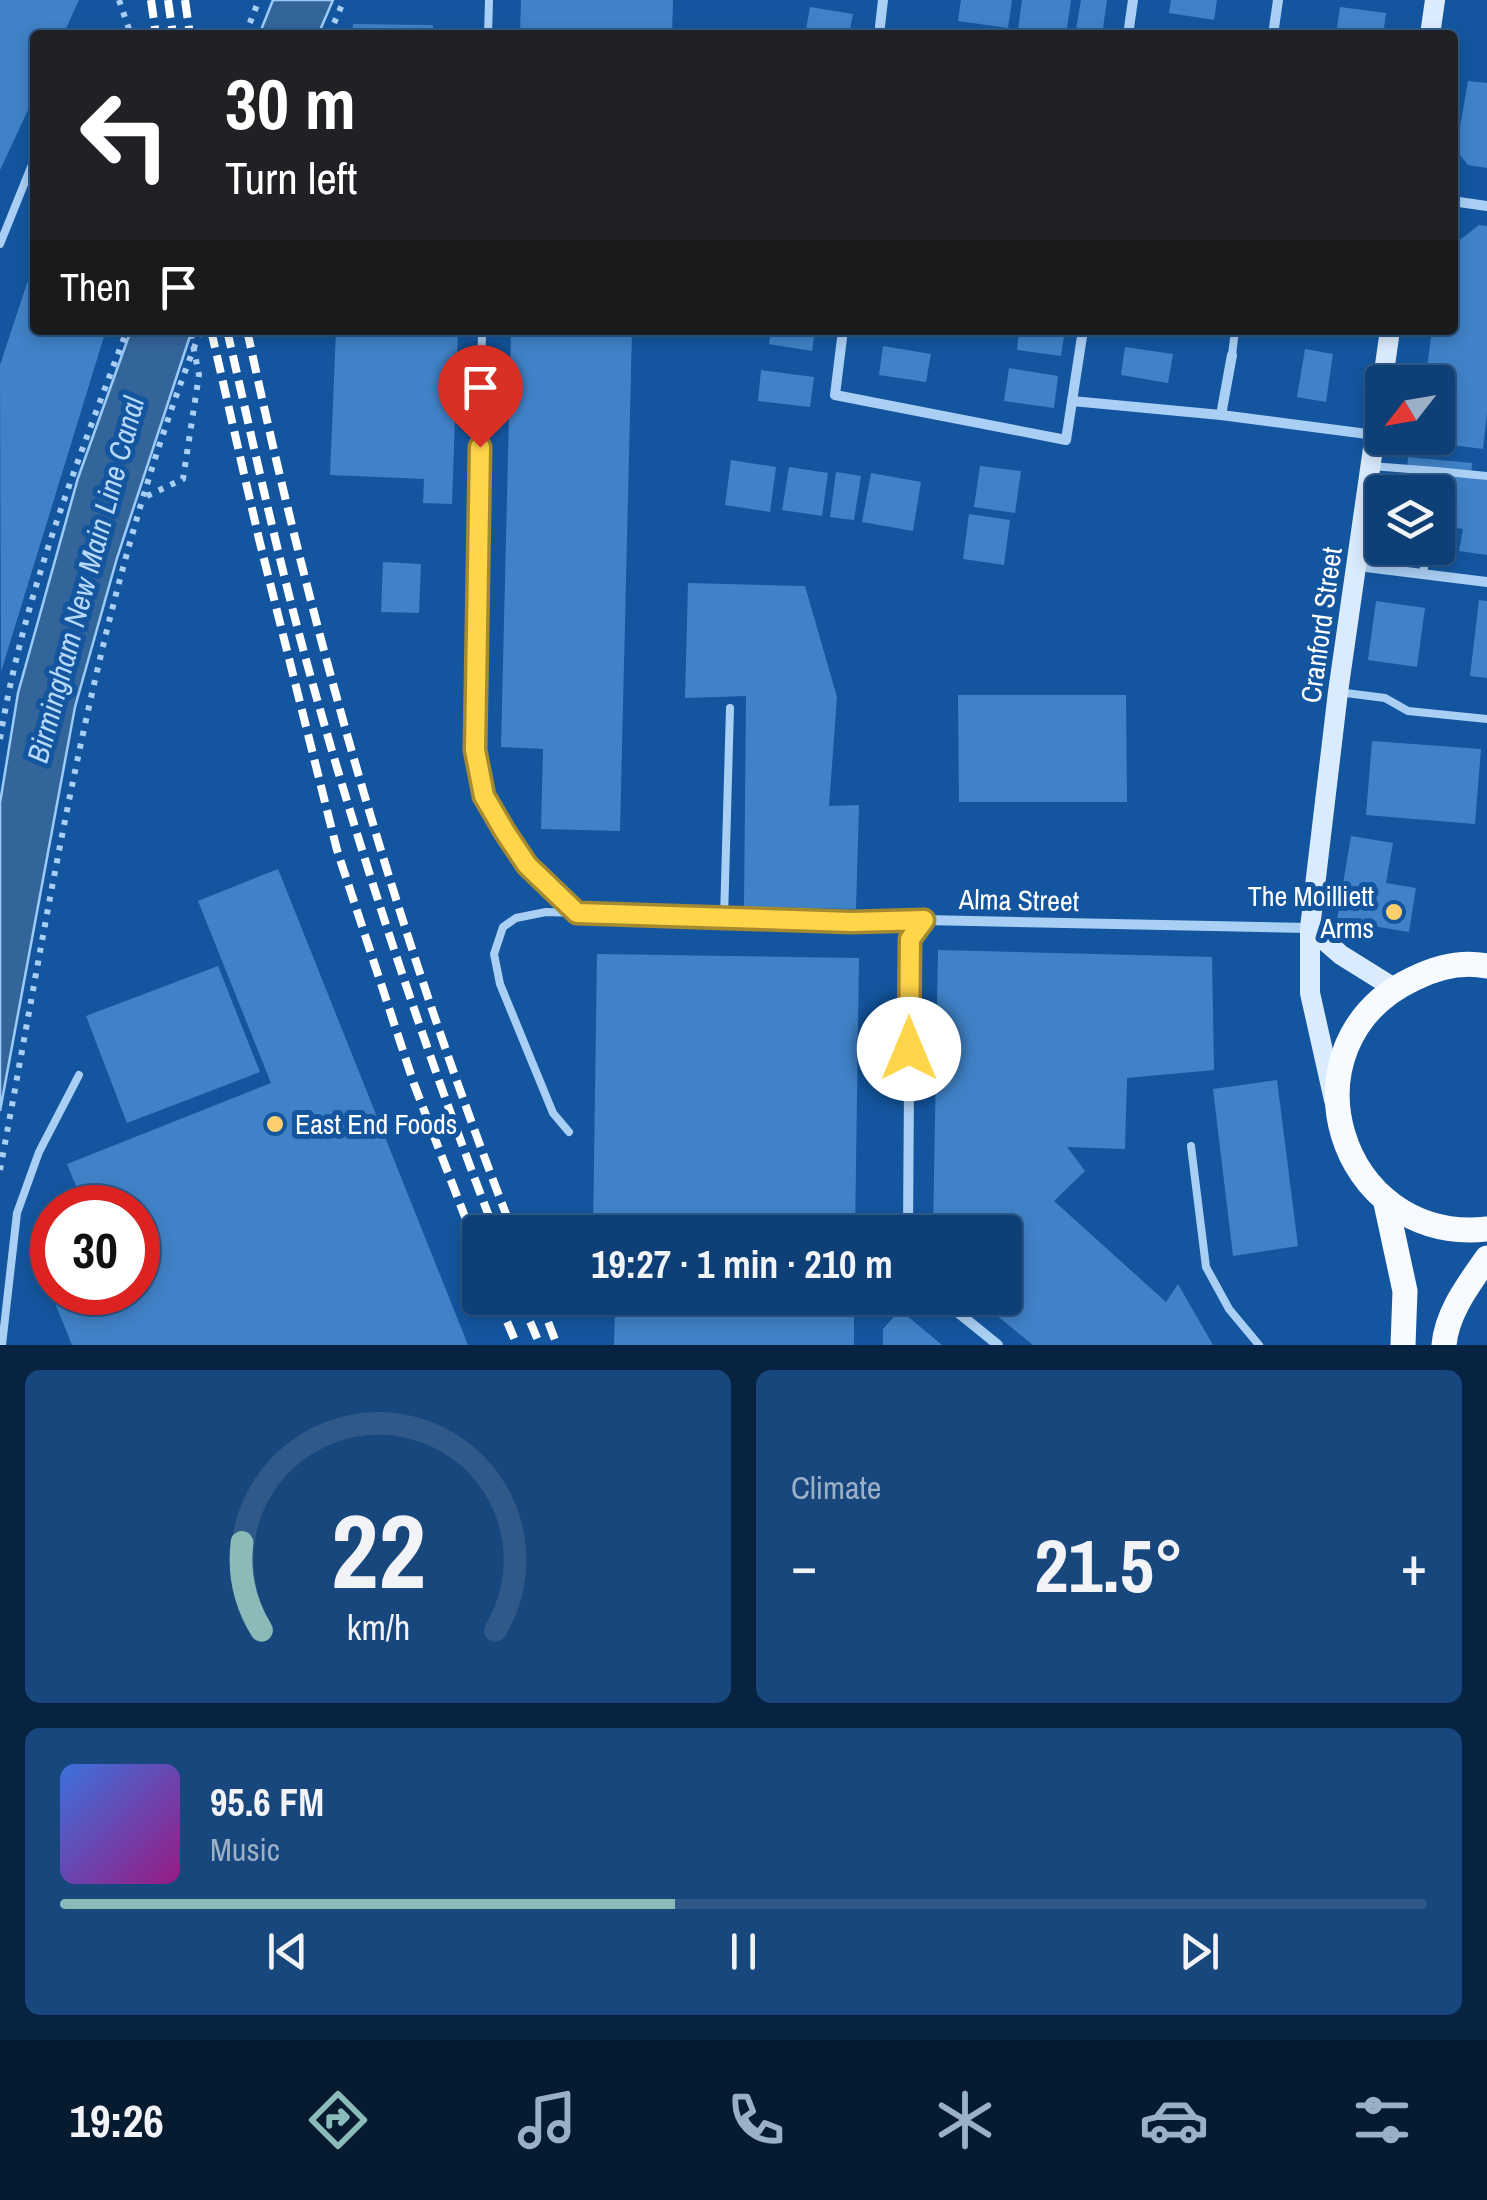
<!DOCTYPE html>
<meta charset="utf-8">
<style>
:root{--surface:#0e4077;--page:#17477c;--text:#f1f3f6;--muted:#9bafc6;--line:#2e5989;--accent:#8bbbb9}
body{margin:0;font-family:"Archivo Narrow",sans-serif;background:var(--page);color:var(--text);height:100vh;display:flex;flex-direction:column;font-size:38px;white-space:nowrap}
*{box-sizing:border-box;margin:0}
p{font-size:32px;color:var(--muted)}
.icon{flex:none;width:55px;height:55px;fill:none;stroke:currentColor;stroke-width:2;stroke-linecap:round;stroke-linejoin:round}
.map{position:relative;height:1345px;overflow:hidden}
.drawer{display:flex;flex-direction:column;gap:25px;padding:25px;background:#082341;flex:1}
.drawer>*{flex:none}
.hud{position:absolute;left:30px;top:30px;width:1428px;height:305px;border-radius:10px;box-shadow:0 5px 15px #0003,0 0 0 2px var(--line);background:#202124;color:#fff;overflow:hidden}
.needle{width:65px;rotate:239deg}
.fabs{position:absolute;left:1365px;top:365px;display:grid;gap:20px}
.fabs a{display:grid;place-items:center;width:90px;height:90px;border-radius:10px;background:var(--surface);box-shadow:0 5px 15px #0003,0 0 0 2px var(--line);font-size:50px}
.speed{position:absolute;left:30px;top:1185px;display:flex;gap:20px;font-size:50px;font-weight:700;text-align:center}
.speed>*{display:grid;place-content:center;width:130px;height:130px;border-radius:50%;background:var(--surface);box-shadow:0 5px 15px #0003,0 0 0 2px var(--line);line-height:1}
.speed .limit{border:15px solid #d22;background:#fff;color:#111}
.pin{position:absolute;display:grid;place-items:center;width:85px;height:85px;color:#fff;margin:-102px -42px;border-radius:50% 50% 50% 0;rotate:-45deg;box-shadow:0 0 10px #0007}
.pin .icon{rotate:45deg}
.me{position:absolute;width:110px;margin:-55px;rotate:0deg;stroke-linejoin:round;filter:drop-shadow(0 0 8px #0008)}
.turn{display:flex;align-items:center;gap:35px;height:210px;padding:0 30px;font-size:45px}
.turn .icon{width:130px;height:130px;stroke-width:2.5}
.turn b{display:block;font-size:70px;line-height:85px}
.then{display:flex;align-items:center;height:95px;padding:0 30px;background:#0003;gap:20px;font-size:38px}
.big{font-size:75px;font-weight:800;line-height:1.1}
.drawer .tile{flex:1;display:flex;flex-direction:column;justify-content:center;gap:15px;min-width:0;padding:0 35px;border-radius:15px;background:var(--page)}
.drawer .dial{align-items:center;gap:0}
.dial svg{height:260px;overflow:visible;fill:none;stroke:var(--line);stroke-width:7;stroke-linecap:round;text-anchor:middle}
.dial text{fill:var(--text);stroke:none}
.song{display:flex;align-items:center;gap:30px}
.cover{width:120px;height:120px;border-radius:15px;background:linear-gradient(135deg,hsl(220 70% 55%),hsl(310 70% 35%))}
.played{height:10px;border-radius:5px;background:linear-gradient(90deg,var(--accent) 45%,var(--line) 45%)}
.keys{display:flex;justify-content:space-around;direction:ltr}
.heat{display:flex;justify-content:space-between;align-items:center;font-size:55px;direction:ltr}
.drawer .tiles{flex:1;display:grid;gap:25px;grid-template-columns:1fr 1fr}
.tile:last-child{grid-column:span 2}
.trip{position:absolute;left:462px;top:1215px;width:560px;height:100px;border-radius:10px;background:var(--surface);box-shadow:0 5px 15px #0003,0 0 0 2px var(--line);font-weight:800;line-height:100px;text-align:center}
.tab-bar{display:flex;height:160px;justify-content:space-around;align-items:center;background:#061a30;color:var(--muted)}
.tab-bar .icon{width:70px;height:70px}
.tab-bar .selected{color:var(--accent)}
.tab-bar b{font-size:45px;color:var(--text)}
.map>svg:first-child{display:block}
</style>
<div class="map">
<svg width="1487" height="1345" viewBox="0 0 1487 1345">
<rect width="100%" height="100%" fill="#13569f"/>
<!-- water -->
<g fill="#34659a" stroke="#9ccbf7" stroke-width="2.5">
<path d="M273 0H333L318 35H259Z"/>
<path d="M131 330H192L117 558 75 707 0 1111V803L18 693 78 478Z"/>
</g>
<!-- building -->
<g fill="#4082c7">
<path d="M0 0H79L63 35H35V95L0 170Z"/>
<path d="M521 0H673L672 35H520Z"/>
<path d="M961 0H1012L1008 28 958 21Z"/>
<path d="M1022 0H1071L1066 35 1018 30Z"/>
<path d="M1081 0H1107L1102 35H1075Z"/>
<path d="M1171 0H1217L1214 20 1169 13Z"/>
<path d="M810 7 853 14 849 35H805Z"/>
<path d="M1340 7 1386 13 1383 35H1336Z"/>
<path d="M353 24 433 25V35H352Z"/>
<path d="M1468 81 1487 83V168L1468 165 1456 150Z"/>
<path d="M1479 225 1487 226V413L1483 449 1412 440 1438 438V382H1425L1432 330H1452V246Z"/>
<path d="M34 262 35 330H106L1 672 0 365Z"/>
<path d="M336 330H458L452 504 423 503 424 479 330 475Z"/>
<path d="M511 330H632L620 831 541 829 543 749 501 747Z"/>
<path d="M771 330H815L812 351 769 344Z"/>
<path d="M1019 330H1065L1061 356 1017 350Z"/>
<path d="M883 346 931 354 926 382 879 375Z"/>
<path d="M1125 347 1173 354 1168 383 1121 375Z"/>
<path d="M1305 349 1333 354 1326 402 1297 397Z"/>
<path d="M1009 368 1058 376 1054 408 1004 401Z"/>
<path d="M761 370 814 377 810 407 758 401Z"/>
<path d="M1408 457 1472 463 1471 478 1487 480V555L1459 551 1463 529 1438 525V492H1405Z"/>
<path d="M731 460 776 467 770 512 725 505Z"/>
<path d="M980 466 1021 471 1015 513 974 507Z"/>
<path d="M789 467 828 473 822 516 782 510Z"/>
<path d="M836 472 861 476 854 520 830 517Z"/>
<path d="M871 473 921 482 913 531 862 522Z"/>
<path d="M969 514 1010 520 1004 565 963 559Z"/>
<path d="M383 562 421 564 419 613 381 612Z"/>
<path d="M688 583 805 586 837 697 829 806 859 805 856 909 744 907 746 696 685 698Z"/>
<path d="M1479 600 1487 601V678L1470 676Z"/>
<path d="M1376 601 1425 608 1417 667 1368 660Z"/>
<path d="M958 695H1126L1127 802H959Z"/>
<path d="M1372 741 1481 749 1475 824 1366 815Z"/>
<path d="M1351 836 1393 843 1386 883 1416 888 1409 932 1337 920Z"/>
<path d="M278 869 468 1345H72L29 1239 52 1229V1292H138V1208H85L67 1164 271 1083 198 901Z"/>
<path d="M938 950 1212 957 1214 1070 1127 1078 1125 1149 1067 1147 1085 1171 1054 1201 1166 1302 1178 1284 1213 1345H1033L975 1298H1005V1232H933Z"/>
<path d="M597 954 859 958 855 1232H593Z"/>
<path d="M218 966 260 1072 127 1123 86 1016Z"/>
<path d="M1277 1080 1298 1246 1233 1256 1213 1089Z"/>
<path d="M592 1298H854V1345H614L615 1310 592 1309Z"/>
<path d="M900 1310 942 1345H883V1329Z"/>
</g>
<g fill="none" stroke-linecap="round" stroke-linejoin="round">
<!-- path -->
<g stroke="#aacff4" stroke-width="6" stroke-dasharray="5 8" stroke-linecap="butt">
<path d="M119 0 131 35"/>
<path d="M245 35 259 0"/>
<path d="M329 35 344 0"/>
<path d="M147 496 183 479 199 375 190 330"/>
<path d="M0 739C23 598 77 463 127 330"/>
<path d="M0 1170C53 890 95 596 201 330"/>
</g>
<!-- service -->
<g stroke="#aacff4" stroke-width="8">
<path d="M488 35 489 0"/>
<path d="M0 244 35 157"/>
<path d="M482 330 475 751C478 765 479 783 484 797 503 844 542 879 577 913"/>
<path d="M1232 355 1235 330"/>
<path d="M1371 466 1436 471 1433 492"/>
<path d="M1436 471 1487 476"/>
<path d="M1423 574 1427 548"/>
<path d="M1338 692 1385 698 1408 711 1487 719"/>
<path d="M724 918 730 708"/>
<path d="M569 1132 553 1113 500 984 494 954 503 927 516 918 546 912 852 922 924 920"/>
<path d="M1191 1146 1206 1267 1229 1309 1259 1345"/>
<path d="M2 1345 17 1213 39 1152 79 1075"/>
</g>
<!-- minor -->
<g stroke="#aacff4" stroke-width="10">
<path d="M879 35 883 0"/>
<path d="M1128 35 1133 0"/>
<path d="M1273 35 1278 0"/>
<path d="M1452 201 1487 206"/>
<path d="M843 330 835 395 1066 440 1083 330"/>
<path d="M1072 401 1221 415 1232 355"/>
<path d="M1221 415 1375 435"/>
<path d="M1358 566 1487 582"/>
<path d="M908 1232 910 939 924 920 1310 928"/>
<path d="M940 1298 998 1345"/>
</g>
<!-- secondary -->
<g stroke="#daebfd" stroke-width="20">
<path d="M1430 35 1435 0"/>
<path d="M1310 928 1341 955 1394 988"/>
<path d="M1334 1100 1310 993V928L1338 692 1390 330"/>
</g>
<!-- primary -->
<g stroke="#f7fbff" stroke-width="25">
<path d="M1487 966C1462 961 1435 968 1413 979 1277 1044 1338 1245 1487 1229"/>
<path d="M1386 1203 1405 1291 1403 1345"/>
<path d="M1444 1345C1447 1312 1469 1284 1487 1258"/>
</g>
<!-- rail -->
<g stroke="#fff" stroke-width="8" stroke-dasharray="18 8" stroke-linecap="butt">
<path d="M151 0 156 35"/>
<path d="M168 0 173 35"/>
<path d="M185 0 190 35"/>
<path d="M211 330 259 539 337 850 414 1084 480 1256"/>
<path d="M227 330C255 451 281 573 315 692 367 875 427 1055 495 1232"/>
<path d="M247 330C313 637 399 940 513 1232"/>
<path d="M497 1298 517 1345"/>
<path d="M520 1298 540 1345"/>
<path d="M539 1298 557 1345"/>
</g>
</g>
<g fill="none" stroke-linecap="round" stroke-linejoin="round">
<!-- route casing -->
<g stroke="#a68a30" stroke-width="25">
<path id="route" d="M480 447 475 750 484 796 505 832 527 865 577 913 852 922 924 920 910 939 909 1049"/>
</g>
<!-- route -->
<use href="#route" stroke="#ffd54a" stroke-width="18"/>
</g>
<!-- markers -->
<g fill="#ffce6d" stroke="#13569f" stroke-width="4">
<circle cx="1394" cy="912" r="10"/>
<circle cx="275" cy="1124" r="10"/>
</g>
<g text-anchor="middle" stroke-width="10" stroke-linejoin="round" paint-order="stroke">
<!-- street labels -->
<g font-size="28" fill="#fff" stroke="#13569f">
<text transform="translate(1321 625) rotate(-82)" y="10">Cranford Street</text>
<text transform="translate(1019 900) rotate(1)" y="10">Alma Street</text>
</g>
<!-- poi labels -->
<g font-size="28" fill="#fff" stroke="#13569f" text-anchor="end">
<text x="1374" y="906">The Moilliett<tspan x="1374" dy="32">Arms</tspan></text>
<text x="295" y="1134" text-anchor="start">East End Foods</text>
</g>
<!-- water labels -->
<g font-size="30" font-style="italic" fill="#b7d9fb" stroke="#13569f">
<text transform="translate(86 580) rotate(-75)" y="10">Birmingham New Main Line Canal</text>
</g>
</g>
</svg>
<div class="fabs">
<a><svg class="needle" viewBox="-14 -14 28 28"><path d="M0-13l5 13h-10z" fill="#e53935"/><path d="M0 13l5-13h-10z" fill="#9bafc6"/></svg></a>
<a><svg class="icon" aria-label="layers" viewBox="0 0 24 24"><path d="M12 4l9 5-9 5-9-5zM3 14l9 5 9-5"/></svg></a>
</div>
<div class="speed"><div class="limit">30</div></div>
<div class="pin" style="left:480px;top:447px;background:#d93025"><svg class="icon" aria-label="arrive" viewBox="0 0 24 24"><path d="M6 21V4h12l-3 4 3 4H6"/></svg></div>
<svg class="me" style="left:909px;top:1049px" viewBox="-20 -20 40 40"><circle r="19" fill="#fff"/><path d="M0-13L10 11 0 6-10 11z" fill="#ffd54a"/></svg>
<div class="trip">19:27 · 1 min · 210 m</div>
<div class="hud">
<div class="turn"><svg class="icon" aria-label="left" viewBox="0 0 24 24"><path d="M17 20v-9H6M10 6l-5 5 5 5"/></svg><div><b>30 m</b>Turn left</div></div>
<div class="then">Then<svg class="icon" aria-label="arrive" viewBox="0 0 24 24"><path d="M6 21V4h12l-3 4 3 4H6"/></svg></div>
</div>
</div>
<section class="drawer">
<div class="tiles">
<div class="tile dial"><svg viewBox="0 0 100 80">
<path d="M14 69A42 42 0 1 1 86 69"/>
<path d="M14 69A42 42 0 0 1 8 42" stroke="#8bbbb9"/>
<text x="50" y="56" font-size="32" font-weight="700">22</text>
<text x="50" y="72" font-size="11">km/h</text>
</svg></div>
<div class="tile"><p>Climate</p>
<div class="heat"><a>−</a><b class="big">21.5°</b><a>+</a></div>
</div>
<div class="tile">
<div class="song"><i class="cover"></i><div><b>95.6 FM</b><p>Music</p></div></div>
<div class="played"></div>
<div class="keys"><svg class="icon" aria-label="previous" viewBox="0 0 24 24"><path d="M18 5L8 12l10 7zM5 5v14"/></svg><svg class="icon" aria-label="pause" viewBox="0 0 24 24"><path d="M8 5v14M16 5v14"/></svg><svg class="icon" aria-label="next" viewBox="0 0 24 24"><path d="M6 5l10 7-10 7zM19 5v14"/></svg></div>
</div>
</div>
</section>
<nav class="tab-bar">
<b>19:26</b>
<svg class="icon selected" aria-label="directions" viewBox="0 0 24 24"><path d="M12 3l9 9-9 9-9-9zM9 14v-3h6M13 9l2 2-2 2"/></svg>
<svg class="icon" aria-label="music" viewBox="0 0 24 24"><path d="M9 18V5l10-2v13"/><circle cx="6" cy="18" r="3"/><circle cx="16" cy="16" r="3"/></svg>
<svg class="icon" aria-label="phone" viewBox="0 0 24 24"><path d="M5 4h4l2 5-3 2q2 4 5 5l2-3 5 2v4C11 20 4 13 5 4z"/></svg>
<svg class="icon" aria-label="climate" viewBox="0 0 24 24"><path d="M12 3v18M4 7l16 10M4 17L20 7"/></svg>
<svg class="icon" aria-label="car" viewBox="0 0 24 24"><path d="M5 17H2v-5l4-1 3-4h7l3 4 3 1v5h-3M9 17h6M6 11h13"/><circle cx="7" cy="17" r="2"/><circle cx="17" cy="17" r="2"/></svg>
<svg class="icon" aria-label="filters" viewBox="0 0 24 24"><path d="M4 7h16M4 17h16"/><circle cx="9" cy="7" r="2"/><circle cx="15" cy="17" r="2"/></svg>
</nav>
